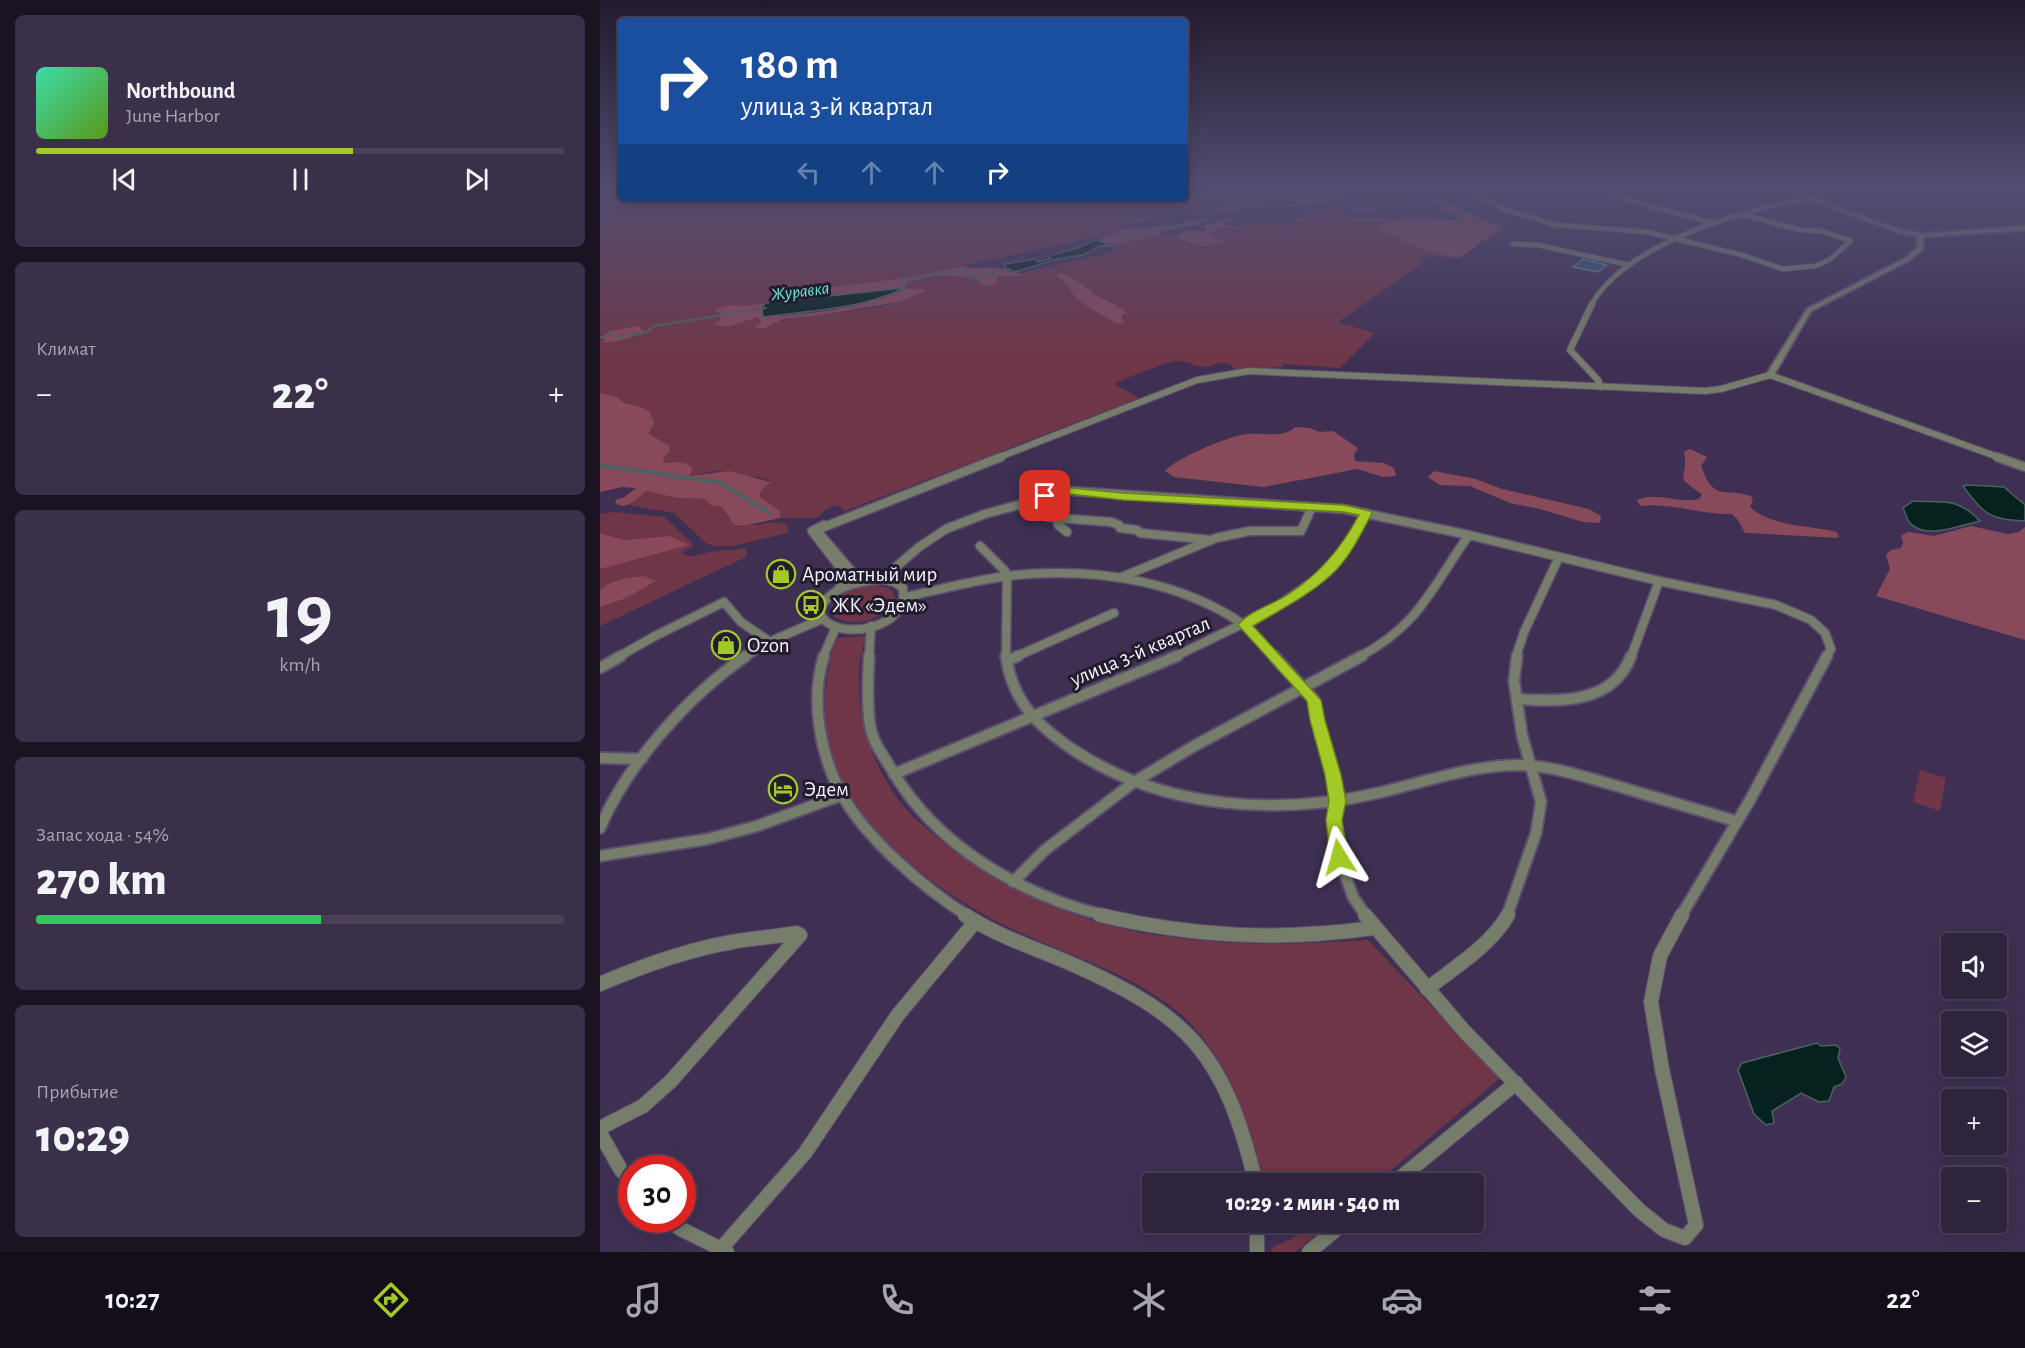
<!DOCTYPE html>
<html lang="ru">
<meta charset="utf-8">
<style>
:root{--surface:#2f243e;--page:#3b3049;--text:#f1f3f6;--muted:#a7a4b0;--line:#4a4158;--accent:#a3c926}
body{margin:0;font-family:"Alegreya Sans",sans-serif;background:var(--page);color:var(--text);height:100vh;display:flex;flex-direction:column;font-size:22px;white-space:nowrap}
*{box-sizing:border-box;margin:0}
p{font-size:20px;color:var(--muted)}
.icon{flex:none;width:33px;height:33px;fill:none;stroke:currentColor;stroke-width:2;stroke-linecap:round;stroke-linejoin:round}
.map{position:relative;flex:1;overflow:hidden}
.panel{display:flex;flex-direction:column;gap:15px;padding:15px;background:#1a1422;width:600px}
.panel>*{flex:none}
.banner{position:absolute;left:18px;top:18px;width:570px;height:183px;border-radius:6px;box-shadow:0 3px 15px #0003,0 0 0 2px var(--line);background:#1a4fa0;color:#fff;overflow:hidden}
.tools{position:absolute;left:1341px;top:933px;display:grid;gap:12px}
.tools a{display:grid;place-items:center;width:66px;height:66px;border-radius:6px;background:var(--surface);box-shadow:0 3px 15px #0003,0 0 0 2px var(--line);font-size:30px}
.speed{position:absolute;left:18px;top:1155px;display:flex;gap:12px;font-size:30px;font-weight:700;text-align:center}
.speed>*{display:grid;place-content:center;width:78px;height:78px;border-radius:50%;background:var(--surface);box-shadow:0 3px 15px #0003,0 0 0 2px var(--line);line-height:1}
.speed .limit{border:9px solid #d22;background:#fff;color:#111}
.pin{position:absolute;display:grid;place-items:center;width:51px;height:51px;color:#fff;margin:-26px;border-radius:12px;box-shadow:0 3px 9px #0006}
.me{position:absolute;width:66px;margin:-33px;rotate:352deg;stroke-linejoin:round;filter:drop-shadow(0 0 4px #0008)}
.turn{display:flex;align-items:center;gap:21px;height:126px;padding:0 24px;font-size:27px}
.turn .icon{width:78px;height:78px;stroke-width:2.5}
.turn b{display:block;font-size:42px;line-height:51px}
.lanes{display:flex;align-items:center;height:57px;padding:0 24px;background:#0003;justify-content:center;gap:30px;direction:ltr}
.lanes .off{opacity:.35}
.big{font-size:45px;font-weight:800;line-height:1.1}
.panel .card{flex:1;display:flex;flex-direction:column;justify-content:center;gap:9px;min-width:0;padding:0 21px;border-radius:9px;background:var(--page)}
.panel .dial{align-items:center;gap:0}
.dial b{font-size:78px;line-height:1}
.song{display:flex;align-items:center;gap:18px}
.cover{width:72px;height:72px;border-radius:9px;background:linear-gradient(135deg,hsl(160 70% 55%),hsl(90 70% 35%))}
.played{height:6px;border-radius:3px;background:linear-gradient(90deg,var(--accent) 60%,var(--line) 60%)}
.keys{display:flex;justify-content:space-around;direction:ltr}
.heat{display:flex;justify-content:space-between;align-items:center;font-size:33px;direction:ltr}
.charge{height:9px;border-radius:4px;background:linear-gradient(90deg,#34c759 54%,var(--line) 0)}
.trip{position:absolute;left:542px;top:1173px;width:342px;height:60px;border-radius:6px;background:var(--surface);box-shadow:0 3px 15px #0003,0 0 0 2px var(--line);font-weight:800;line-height:60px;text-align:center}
.dock{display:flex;height:96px;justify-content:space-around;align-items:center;background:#130e19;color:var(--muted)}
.dock .icon{width:42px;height:42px}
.dock .selected{color:var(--accent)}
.dock b{font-size:27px;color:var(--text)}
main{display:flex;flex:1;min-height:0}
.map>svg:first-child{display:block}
</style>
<main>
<section class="panel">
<div class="card">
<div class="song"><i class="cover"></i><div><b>Northbound</b><p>June Harbor</p></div></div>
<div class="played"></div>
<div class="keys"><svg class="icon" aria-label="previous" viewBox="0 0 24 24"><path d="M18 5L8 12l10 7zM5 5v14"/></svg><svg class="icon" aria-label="pause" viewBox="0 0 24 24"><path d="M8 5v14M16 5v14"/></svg><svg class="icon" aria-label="next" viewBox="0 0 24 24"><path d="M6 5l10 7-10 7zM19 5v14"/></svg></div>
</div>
<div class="card"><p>Климат</p>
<div class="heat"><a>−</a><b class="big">22°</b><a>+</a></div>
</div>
<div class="card dial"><b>19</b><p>km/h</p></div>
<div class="card"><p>Запас хода · 54%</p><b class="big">270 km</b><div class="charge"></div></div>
<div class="card"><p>Прибытие</p><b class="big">10:29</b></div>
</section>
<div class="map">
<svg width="1425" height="1252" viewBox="0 0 1425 1252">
<rect width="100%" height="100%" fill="#3f3053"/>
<!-- green -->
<g fill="#6f3647" fill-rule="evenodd">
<path d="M0 187H21V198H453L474 208 473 202 468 200 469 198H585V188L599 190 592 187H720V189L745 190 690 196 699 202 678 208 631 211 617 216 574 215 515 227 523 231 305 278 207 290 121 314 119 321 157 317 165 328C201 306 296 318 321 289H303L306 283 345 276 379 280 420 276V273L510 253 515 246C529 240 555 234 570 236 577 238 581 241 587 244 599 249 613 246 624 241L619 237 608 235 615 229 658 223 684 225 693 219 707 216 704 213 747 202 741 209 750 217 853 219 890 228 898 224 907 228 887 241 881 240 851 259 838 256 818 258 825 262 738 322 775 333 740 368 683 364 682 367 636 370 629 364 617 363C601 373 593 361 577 361 570 361 520 380 514 384L540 398 245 511 238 505 225 510 217 518H180V511L159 496 162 489 170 481 162 478 116 471 88 476 77 462 63 463 64 457 70 450 69 445 49 434 52 428 43 408C28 405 16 395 0 393V337L6 340 4 342 46 334 10 331 0 335ZM456 275H467L475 279 486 286 492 294 509 300 526 314 517 324 506 315 494 311 471 292 470 286Z"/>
<path d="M1189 187H1287L1293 189 1211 195Z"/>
<path d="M776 200H801L808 204 803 208C786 207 768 214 751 211L748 208Z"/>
<path d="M46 491 77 498 105 499 110 505 122 507 129 519C135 521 142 524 148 525 162 526 173 519 187 525L188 533 133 546H113L106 543 74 513 29 505Z"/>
<path d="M14 512 64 517 94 545 81 553C93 559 98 555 110 552 121 550 134 550 146 548V557L0 626V607L24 599 39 588 8 584 0 590V569L70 536 24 540 0 533V514Z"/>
<path d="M265 585C279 585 298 585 294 603 279 622 250 629 231 614 228 595 251 589 265 585Z"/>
<path d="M266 636C263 647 259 660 259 672 258 687 261 720 266 735 276 765 293 799 317 820 383 881 466 921 555 935 626 946 697 945 768 940L900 1078 776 1183H691L690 1177 662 1182C650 1123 632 1068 590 1023 545 976 460 953 402 924 334 890 247 823 229 746 221 710 226 673 235 638Z"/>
<path d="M1320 770 1346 778 1340 811 1313 802Z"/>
<path d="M697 1223H730L695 1252H672L671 1248 699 1235Z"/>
</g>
<!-- forest -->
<g fill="#88495b" fill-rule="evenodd">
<path d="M719 187H789L765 193 751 192 719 204 684 207 698 202 686 194 689 192 718 193 744 190 720 189Z"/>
<path d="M834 199H841L899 228 860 258C829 254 803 243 776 226L801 219 864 220 840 208 847 206 832 201Z"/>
<path d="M602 218 608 219 597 225 561 232V235L506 246V243L499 240 505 236 523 231 521 229 547 228 558 225H576Z"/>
<path d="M637 219 624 224 635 227 616 229 608 235 625 241C599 251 596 244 573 237L586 231H605L607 228 604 226C614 221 626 219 637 219Z"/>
<path d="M363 266C370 270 386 267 396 268 404 269 411 273 420 273V276L398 277 397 283 391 286 379 283 378 280C367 279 356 275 345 276 332 276 319 280 306 283L304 289H321L325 291 300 302 220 315 184 319 165 328 156 329V326L161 322 157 317 127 327 114 324 119 321 121 314 113 310 129 305 144 306 165 303 173 297 207 290 305 278ZM302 288 303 290C265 308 205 315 163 317L165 303Z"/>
<path d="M460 273 475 279 492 291V294C505 298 516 304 526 313L522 316V320L524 322 517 324C504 315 472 302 469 286L456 275Z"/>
<path d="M38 326 46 333 18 341 2 343 6 340 0 337 10 331Z"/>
<path d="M0 393 14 396 26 403 43 408 49 411 54 422 49 434 69 445 70 451 64 457 63 463 77 462 88 464 93 469 89 476 129 471 171 482 162 489 159 496 180 511V518L148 525H134L122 507 110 505 105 499 77 498 46 491C36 499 27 511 15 503L17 499 23 498 36 488 23 487 0 492Z"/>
<path d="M696 427 710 428 720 432 733 431 758 448 754 454 755 461 784 463 794 468 796 476 783 477 757 469 664 487 574 477 565 471C576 458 623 439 641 435 661 431 680 440 696 427Z"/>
<path d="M1090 449 1107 457 1101 466C1115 502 1120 487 1151 496L1153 501 1150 507C1171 527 1210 525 1237 532L1239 538 1145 533 1138 520 1132 514C1101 515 1070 502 1040 506L1037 500C1057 491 1078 504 1099 499L1102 494C1070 473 1090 482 1084 452Z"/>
<path d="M834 471 876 479 902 489 989 509 1001 516 1000 523 983 522 940 509 910 503 870 486 840 485 828 477Z"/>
<path d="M1371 526 1408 534 1419 532 1425 527V640L1276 596 1290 569 1286 555 1291 550 1301 548 1303 542 1301 536 1308 532 1334 536Z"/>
<path d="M0 533 24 540 70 536 89 545 0 569Z"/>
<path d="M44 576 56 581 24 599 0 607V590L8 584 26 578Z"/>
</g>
<!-- water -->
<g fill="#05221e" stroke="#4d6062" stroke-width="1.5">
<path d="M495 240 506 243V246H499L483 255 457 259 419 271H412L405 268V264L435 259 438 262 450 259 451 255 478 248Z"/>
<path d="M302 288 303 289C261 309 209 311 163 317L162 308 165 303Z"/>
<path d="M1367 485 1404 487 1425 505V521C1388 519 1385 515 1363 486Z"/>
<path d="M1313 501C1344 503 1357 497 1380 521 1361 525 1324 541 1309 522 1307 519 1305 512 1303 508Z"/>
<path d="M1217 1043 1221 1046 1236 1045 1240 1049 1238 1058 1246 1077 1242 1084 1234 1087 1229 1101 1219 1102 1201 1093 1172 1111 1174 1123 1166 1125 1154 1114 1138 1070 1142 1063Z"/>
</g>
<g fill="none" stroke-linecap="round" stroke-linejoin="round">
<!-- stream-far1 -->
<g stroke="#4d6062" stroke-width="2">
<path d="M607 216 609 211 678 198 732 194"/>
<path d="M503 246H515L521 237 530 234 595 224 606 218"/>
<path d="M298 289 305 285 303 283 307 280 355 271H369L367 276 373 277 409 269"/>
<path d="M0 337 12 334 16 337 46 333 52 327 60 325 166 308"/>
</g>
<!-- stream -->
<path stroke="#4d6062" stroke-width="4" d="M0 465 121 483 170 513"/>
</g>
<!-- building -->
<path fill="#2f546f" stroke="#5e84a2" stroke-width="1.5" d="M983 259 1007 265 998 272 973 267Z"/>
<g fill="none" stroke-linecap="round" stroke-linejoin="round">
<!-- minor-far4 casing -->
<g stroke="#5c4f6f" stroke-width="6">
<g id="minor-far4">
<path d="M929 187 894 188 877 194 906 210 956 225 1048 232 1142 255 1183 269 1215 266 1229 260 1251 241 1221 231 1200 230 1141 214"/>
<path d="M991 187 1031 201 1113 223"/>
<path d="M913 244 938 245 1029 265"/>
<path d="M991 305C1027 242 1150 207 1218 197"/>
</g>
</g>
<!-- minor-far3 casing -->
<g stroke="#5c4f6f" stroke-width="8">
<g id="minor-far3">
<path d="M992 304 970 350 998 380 1001 387"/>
<path d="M397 458 597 380 649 371 1105 391 1121 389 1170 375 1401 458"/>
</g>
</g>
<!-- minor-far2 casing -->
<g stroke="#5c4f6f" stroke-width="11">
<g id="minor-far2">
<path d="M1397 457 1425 467"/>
<path d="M434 503 447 517 457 518"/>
<path d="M224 525 212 531 245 574 246 580 239 588"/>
<path d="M467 532 458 525 457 518 511 522 519 525 520 528 537 530 540 533 611 540"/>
<path d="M380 546 405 571 407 577 406 657"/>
<path d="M522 577 616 538 650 531H701L712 507"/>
<path d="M282 579 319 547 346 529 385 514 470 491 744 509 869 535 1059 581 1176 605 1211 620 1225 633 1231 649 1226 657"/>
<path d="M282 579 294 582 303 588C303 592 304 598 303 602 294 628 249 637 228 623 224 620 221 615 218 612 230 586 256 582 282 579Z"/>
<path d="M262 580 254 574 219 533V529L401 457"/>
<path d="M306 597C346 588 387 577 428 574 502 569 581 582 643 624 655 632 665 647 675 657"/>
<path d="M18 657 55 636 124 602 141 622 170 642"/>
<path d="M144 657 178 638 222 619"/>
<path d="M223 657 236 627"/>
<path d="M269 657 271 626"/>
<path d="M415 657 514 613"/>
<path d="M574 657 675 608 728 571 753 538 766 513"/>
<path d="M759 657C821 624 831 588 869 535"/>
<path d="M916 657 924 632 959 557"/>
<path d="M1031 657 1059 581"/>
</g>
</g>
<!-- minor-far1 casing -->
<g stroke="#5c4f6f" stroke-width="14">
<g id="minor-far1">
<path d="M224 656C210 699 220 754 241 793 265 838 325 889 368 916"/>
<path d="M269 656C268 677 266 715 272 734 276 747 285 758 292 770 336 846 422 896 507 916"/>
<path d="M406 656C412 702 439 727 475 751 564 809 677 816 778 793 824 782 872 765 920 765 954 766 985 777 1017 786 1057 798 1096 809 1135 821"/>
<path d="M674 656 714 700 717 720 733 775 737 801 734 821 739 857 753 897 766 916"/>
<path d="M407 661 418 656"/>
<path d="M0 668 21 656"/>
<path d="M917 699C960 702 1013 704 1031 656"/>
<path d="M0 758 42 759"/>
<path d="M294 774 577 656"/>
<path d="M0 828C27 764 89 695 146 656"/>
<path d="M0 856 108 839 157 826 242 795"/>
<path d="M413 882 445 850 534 782 594 746 762 656"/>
<path d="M907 916 936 833 941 802 922 735 914 681 917 656"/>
<path d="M1081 916 1150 800 1227 656"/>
</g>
</g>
<!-- minor casing -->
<g stroke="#5c4f6f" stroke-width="16">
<g id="minor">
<path d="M365 915C396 935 431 947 465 961 589 1015 624 1051 656 1184"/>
<path d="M500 915C594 937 678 941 774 928"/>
<path d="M765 915 865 1032 1039 1210 1064 1230 1085 1238 1096 1225 1062 1069 1051 1002 1060 956 1082 915"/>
<path d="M0 984C42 966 86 950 132 942 153 938 175 937 196 933L200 935 71 1081 43 1106 0 1128"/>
<path d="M827 989C855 967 890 946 908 915"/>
<path d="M0 1133 21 1170 32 1181"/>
<path d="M793 1184 916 1083"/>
<path d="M70 1220 79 1228 127 1252"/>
<path d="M657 1222V1252"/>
<path d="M118 1252 205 1153 297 1016 375 922"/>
<path d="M709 1252 745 1222"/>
</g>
</g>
<!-- tertiary casing -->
<g stroke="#5c4f6f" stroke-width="4">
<path id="tertiary" d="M1177 187H1182L1300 230 1324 234 1425 226V230L1323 237V249L1310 260 1211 311 1174 375 1170 377 1166 375 1207 309 1306 258 1317 248V236L1297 232Z"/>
</g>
<!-- minor-far4 -->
<use href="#minor-far4" stroke="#767d6a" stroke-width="4.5"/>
<!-- minor-far3 -->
<use href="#minor-far3" stroke="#767d6a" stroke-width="6"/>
<!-- minor-far2 -->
<use href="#minor-far2" stroke="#767d6a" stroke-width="8"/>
<!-- minor-far1 -->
<use href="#minor-far1" stroke="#767d6a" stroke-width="10"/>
<!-- minor -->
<use href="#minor" stroke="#767d6a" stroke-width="14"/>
<!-- tertiary -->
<use href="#tertiary" fill="#767d6a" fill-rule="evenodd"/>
</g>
<!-- sky -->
<linearGradient id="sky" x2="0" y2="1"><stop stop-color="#231a2e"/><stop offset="0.52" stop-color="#524e71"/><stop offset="1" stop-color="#524e71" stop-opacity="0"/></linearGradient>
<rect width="1425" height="362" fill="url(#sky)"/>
<!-- route -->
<path fill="#a3c926" stroke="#6a8319" stroke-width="1.5" d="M470 488 523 493 744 505 770 511 772 513C761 534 749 559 731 575 708 596 680 610 653 626L721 700 725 720 741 775 746 801 742 820 748 857 745 862 739 864 733 862 730 857 726 820 729 801 725 775 710 720 707 701 638 625C649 611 672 605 687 595 719 575 741 549 759 515L744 512 523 500 470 494 445 500 439 496 441 494Z"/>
<!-- icons -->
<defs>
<g id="shop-ring" transform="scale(1.5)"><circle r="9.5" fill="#221c2c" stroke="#a3c926" stroke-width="1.5"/><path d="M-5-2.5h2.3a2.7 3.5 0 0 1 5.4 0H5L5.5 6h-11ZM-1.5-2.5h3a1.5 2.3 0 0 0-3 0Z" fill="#a3c926"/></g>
<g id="bus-ring" transform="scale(1.5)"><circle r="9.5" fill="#221c2c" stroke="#a3c926" stroke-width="1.5"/><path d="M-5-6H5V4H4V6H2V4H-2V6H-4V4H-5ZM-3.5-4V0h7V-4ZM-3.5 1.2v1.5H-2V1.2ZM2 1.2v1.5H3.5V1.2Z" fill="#a3c926"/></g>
<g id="hotel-ring" transform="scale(1.5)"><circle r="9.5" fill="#221c2c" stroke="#a3c926" stroke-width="1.5"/><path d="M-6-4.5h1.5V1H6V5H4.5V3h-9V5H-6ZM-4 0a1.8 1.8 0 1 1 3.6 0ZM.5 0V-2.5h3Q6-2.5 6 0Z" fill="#a3c926"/></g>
</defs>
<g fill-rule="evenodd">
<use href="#shop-ring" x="181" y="574"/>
<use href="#bus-ring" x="211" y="605"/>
<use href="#shop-ring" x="126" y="645"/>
<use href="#hotel-ring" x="183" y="789"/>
</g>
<g text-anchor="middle" stroke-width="6" stroke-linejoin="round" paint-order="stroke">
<!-- far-water labels -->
<g font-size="18" font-style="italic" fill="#67ead7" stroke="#221c2c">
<text transform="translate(200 291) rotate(-7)" y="6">Журавка</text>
</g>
<!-- poi labels -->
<g font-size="21" fill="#f6f1ff" stroke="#221c2c" text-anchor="start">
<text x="202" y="581">Ароматный мир</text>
<text x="232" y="612">ЖК «Эдем»</text>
<text x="147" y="652">Ozon</text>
<text x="204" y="796">Эдем</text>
</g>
<!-- street labels -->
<g font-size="21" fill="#f6f1ff" stroke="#221c2c">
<text transform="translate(540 651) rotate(-23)" y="7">улица 3-й квартал</text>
</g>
</g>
</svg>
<div class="tools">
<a><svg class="icon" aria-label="sound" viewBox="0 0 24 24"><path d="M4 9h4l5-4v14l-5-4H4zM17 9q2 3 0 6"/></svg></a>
<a><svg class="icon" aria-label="layers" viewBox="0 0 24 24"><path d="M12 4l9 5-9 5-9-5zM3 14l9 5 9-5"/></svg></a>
<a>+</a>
<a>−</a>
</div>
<div class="speed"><div class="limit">30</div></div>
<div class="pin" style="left:445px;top:496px;background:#d93025"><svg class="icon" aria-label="arrive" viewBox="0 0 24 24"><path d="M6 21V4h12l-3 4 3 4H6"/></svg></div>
<svg class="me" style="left:739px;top:857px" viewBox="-20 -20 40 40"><path d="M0-17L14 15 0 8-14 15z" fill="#a3c926" stroke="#fff" stroke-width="4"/></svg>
<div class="trip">10:29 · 2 мин · 540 m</div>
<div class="banner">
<div class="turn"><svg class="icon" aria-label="right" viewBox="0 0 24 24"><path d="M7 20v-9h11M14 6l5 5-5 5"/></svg><div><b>180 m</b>улица 3-й квартал</div></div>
<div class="lanes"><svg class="icon off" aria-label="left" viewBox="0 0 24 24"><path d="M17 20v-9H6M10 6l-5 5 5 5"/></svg><svg class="icon off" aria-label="ahead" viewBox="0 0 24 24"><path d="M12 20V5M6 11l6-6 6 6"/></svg><svg class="icon off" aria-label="ahead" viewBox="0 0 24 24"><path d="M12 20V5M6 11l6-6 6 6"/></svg><svg class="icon" aria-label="right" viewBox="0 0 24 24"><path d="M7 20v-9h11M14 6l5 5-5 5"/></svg></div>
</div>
</div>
</main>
<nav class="dock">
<b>10:27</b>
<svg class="icon selected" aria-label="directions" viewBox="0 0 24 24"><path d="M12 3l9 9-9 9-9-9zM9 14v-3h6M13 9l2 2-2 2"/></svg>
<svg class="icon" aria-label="music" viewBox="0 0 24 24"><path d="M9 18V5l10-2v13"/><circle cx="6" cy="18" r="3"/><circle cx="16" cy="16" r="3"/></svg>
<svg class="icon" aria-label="phone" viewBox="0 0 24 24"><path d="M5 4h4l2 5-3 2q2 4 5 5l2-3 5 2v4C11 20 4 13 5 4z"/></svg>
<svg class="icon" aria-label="climate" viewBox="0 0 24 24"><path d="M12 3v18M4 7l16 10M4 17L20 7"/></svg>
<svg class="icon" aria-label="car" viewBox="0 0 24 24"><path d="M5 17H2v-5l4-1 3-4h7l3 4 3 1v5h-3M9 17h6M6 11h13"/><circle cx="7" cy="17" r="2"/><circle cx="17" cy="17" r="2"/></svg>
<svg class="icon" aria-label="filters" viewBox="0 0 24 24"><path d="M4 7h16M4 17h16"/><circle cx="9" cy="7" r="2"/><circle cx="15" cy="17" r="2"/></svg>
<b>22°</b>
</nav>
